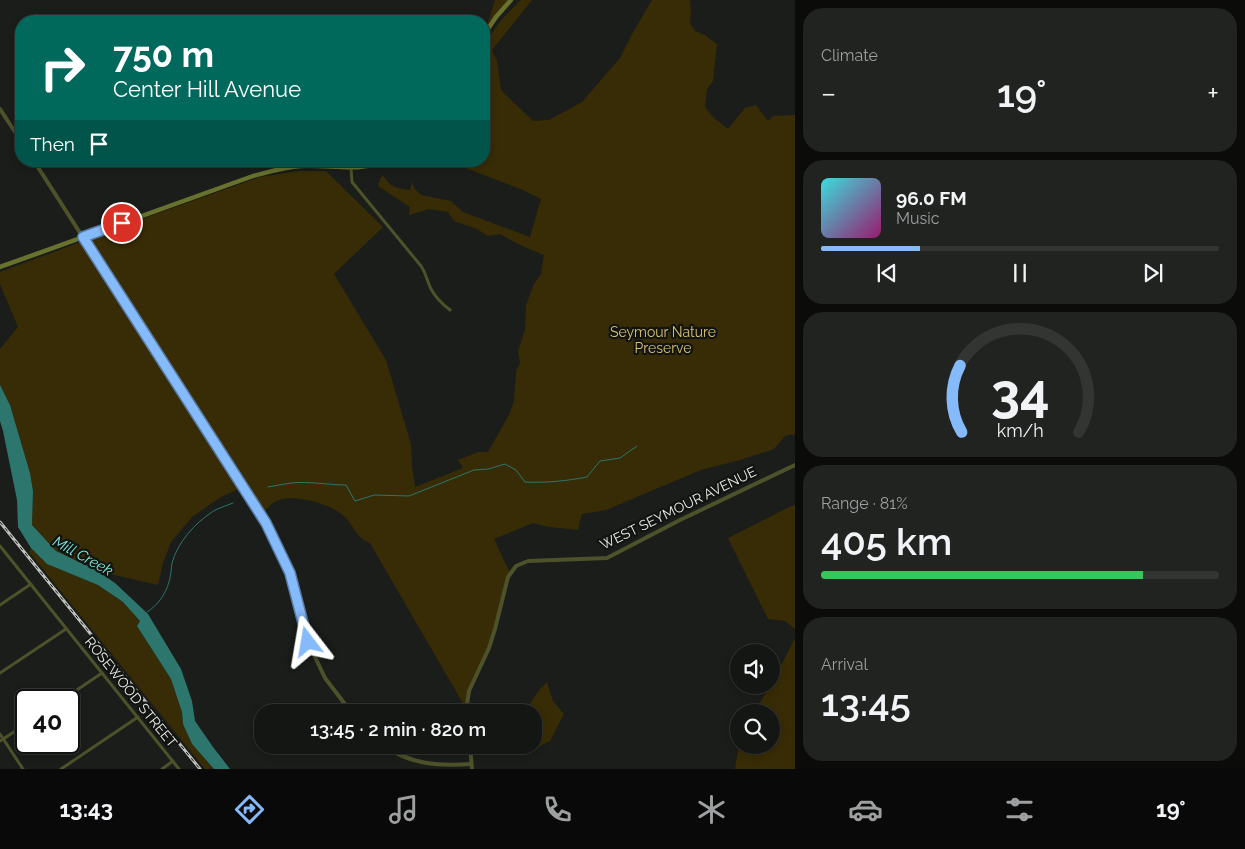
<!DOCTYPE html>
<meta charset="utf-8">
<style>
:root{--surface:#141613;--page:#212321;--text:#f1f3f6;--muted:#9d9fa0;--line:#333533;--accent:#86bbfb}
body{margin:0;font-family:Raleway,sans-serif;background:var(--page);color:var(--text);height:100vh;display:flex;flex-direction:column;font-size:19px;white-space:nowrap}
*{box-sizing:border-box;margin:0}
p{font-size:16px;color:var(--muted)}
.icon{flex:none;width:28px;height:28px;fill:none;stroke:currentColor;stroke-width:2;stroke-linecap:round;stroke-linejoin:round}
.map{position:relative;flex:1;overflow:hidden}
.details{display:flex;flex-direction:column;gap:8px;padding:8px;background:#0b0c0a;width:450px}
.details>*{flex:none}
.top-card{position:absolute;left:15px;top:15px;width:475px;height:152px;border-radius:20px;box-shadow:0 2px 8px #0003,0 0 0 1px var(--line);background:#00695c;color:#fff;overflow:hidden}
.tools{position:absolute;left:730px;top:644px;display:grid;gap:10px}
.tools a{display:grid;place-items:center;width:50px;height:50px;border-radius:50%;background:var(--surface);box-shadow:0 2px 8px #0003,0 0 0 1px var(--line);font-size:25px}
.speed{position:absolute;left:15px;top:689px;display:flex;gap:10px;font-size:25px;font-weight:700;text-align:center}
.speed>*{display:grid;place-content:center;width:65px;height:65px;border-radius:50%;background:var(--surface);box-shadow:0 2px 8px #0003,0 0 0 1px var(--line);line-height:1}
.speed .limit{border:2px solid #111;border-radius:8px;background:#fff;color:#111}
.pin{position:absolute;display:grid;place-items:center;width:42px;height:42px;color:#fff;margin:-21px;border:2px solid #fff;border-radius:50%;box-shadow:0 1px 5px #0007}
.me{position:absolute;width:55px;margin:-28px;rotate:346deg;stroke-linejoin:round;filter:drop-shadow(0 0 4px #0008)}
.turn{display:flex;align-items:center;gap:18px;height:105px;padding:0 15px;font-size:22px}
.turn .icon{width:65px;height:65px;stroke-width:2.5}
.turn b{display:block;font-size:35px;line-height:42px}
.then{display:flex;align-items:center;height:48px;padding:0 15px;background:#0003;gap:10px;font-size:19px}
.big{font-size:38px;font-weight:600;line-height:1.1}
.details .card{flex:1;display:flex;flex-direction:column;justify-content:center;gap:8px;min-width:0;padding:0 18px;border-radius:20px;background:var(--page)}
.details .dial{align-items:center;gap:0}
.dial svg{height:130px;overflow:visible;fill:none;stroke:var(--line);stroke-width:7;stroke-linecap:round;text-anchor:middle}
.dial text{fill:var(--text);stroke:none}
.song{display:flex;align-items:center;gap:15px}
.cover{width:60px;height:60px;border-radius:8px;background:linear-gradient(135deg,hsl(180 70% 55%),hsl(320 70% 35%))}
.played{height:5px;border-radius:2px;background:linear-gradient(90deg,var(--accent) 25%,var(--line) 25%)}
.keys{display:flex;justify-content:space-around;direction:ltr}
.heat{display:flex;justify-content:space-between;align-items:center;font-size:28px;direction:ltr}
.charge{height:8px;border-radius:4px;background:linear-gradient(90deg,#34c759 81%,var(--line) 0)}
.trip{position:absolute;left:254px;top:704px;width:288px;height:50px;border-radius:20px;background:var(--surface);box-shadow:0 2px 8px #0003,0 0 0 1px var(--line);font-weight:600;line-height:50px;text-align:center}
.menu{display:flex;height:80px;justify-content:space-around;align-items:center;background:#080908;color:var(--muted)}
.menu .icon{width:35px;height:35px}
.menu .on{color:var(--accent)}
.menu b{font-size:22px;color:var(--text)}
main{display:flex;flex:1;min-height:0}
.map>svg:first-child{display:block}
</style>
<main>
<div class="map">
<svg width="795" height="769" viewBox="0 0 795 769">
<rect width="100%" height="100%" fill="#1a1d19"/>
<!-- green -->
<g fill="#372c06">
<path d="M495 0H511L484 35Z"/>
<path d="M521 0H532L492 50 497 61 501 90 533 121 549 120 582 102 620 58 632 34 652 0H690L691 12 690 23 695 31 705 35 717 44 713 81 707 89 705 107 714 118 728 129 745 108 756 105 768 121 773 116 795 115V434L785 436 774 449 740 460 701 470 606 510 582 514 578 530 549 527 533 523 494 539 510 573 495 629 472 684 468 712 370 543C355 537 355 527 344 516 331 504 295 494 279 500 272 502 266 510 261 514L243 487 221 497 192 517 171 542 163 563 158 585 102 572 56 551 32 525 33 491 30 473 10 405 0 385V349L18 327 0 284V272L153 215 260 177 298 171H326L383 227 334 274 386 360 411 444 412 465 415 487 463 468 458 460 478 452H488L510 413 514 400 516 372 520 363 518 351 525 330 526 305 534 284 541 274 544 255 520 245 500 234 488 236 477 229 454 221 448 212 429 209 409 215 410 207 378 186 380 179 383 175C391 188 396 188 410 190L412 182 415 189 421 195 451 201 463 212 530 237 541 199 523 190 447 161H484V47C494 27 505 15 521 0Z"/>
<path d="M795 505V629L785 621 768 619 728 538 791 506Z"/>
<path d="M31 548 47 564 98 585 123 602 140 621 137 626 171 679 182 712 183 724 192 744 214 769H205L29 552Z"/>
<path d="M795 638V769H735L739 745H771V712H754L771 685Z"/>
<path d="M547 682 553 701 564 714 550 741 523 755 497 745H532V712H525L539 690Z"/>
</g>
<!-- water -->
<path fill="#2c766e" d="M0 385 10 405 30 473 33 491 32 525 56 551 96 570 115 583 148 614 181 669 192 701 195 721 213 747 230 769H214L192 744 183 724 182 712 171 679 137 626 140 621 123 602 98 585 47 564 31 548 18 527 17 500 3 431 0 421Z"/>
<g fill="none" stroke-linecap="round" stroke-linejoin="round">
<!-- stream -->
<g stroke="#2c766e" stroke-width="1">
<path d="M268 487C275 486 283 484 291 483 309 481 328 485 346 485L355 501 374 495 409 496 474 470 488 469 505 464 516 470 525 482C546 483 566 481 587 477L600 461 620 458 637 446"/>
<path d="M147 612C158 605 165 595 169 582 171 576 171 569 172 563 178 542 194 524 212 512 218 508 226 506 233 503"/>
</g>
<!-- minor -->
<g stroke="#4d522a" stroke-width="3">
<path d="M351 168 352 182 421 266C426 273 427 281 431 289 436 298 442 304 450 310"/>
<path d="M0 546 179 769"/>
<path d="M0 605 31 584"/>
<path d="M0 673 66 629"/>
<path d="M62 700 102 673"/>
<path d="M0 734 23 769"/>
<path d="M0 741 26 724"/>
<path d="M61 769 138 717"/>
<path d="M162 769 173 761"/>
</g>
<!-- tertiary -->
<g stroke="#4d522a" stroke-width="4">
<path d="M0 109 21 141"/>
<path d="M34 161 266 523 290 573 308 642 325 678 351 712"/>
<path d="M468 712 467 704 469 691 489 648 495 629 508 577 516 566 528 561 607 558 680 520 795 465"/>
<path d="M383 745C411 765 438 766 471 764"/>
<path d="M470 745 472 769"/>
</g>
<!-- secondary -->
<g stroke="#68712e" stroke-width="4.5">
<path d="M484 35 496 17 511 0"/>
<path d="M0 267 253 176C269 172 284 167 300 166 331 164 355 173 386 161"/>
</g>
<!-- rail casing -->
<g stroke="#c0c2bf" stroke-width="3">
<path id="rail" d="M0 522 200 769"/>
</g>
<!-- rail -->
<use href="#rail" stroke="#111411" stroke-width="1" stroke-dasharray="4" stroke-linecap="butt"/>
</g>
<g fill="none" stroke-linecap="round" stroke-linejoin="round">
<!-- route casing -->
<g stroke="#577aa3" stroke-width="12">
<path id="route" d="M122 223 83 237 266 523 290 573 308 642"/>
</g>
<!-- route -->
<use href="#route" stroke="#86bbfb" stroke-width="9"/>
</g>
<g text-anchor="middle" stroke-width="4.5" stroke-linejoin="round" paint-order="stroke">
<!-- park labels -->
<g font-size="14" fill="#d9c070" stroke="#111411">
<text x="663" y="337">Seymour Nature<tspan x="663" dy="16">Preserve</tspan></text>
</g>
<!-- street labels -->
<g font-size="14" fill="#ebecea" stroke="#111411">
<text transform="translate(678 508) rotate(-26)" y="5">WEST SEYMOUR AVENUE</text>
<text transform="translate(131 692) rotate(51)" y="5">ROSEWOOD STREET</text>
</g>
<!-- water labels -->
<g font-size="15" font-style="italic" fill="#7eecde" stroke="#111411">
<text transform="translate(83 556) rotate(29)" y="5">Mill Creek</text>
</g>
</g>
</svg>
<div class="tools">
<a><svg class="icon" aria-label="sound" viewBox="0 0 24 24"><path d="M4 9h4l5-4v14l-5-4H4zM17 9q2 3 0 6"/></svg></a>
<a><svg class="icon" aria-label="search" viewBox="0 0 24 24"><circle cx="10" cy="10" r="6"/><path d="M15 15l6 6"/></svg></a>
</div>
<div class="speed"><div class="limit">40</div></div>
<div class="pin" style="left:122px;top:223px;background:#d93025"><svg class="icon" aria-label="arrive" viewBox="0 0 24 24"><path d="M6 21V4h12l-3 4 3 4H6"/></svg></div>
<svg class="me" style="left:308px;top:642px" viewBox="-20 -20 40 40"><path d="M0-17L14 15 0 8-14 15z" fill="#86bbfb" stroke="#fff" stroke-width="4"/></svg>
<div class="trip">13:45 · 2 min · 820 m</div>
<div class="top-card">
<div class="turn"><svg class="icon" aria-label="right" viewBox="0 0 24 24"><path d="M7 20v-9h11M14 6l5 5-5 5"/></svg><div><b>750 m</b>Center Hill Avenue</div></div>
<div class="then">Then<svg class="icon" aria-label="arrive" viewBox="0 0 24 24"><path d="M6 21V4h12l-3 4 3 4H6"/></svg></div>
</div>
</div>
<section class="details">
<div class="card"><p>Climate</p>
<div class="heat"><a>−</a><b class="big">19°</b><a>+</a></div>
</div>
<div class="card">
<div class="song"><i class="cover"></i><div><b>96.0 FM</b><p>Music</p></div></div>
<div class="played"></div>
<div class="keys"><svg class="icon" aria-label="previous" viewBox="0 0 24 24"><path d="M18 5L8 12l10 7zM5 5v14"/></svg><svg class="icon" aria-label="pause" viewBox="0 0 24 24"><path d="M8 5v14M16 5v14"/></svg><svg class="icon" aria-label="next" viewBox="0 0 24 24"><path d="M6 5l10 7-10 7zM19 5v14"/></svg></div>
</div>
<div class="card dial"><svg viewBox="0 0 100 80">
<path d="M14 69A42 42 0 1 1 86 69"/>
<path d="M14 69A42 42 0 0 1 13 28" stroke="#86bbfb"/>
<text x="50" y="56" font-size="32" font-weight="700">34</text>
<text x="50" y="72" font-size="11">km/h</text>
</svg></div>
<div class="card"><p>Range · 81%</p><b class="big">405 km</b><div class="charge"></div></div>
<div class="card"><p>Arrival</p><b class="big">13:45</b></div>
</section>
</main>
<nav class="menu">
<b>13:43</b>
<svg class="icon on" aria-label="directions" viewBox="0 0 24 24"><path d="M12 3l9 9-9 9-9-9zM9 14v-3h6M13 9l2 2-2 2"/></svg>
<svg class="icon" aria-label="music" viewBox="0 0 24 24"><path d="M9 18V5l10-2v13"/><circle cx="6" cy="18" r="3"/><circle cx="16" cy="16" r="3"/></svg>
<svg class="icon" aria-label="phone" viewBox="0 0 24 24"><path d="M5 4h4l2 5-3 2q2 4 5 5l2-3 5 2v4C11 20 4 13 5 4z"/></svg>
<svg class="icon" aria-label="climate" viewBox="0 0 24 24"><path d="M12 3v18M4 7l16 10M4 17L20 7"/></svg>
<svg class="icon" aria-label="car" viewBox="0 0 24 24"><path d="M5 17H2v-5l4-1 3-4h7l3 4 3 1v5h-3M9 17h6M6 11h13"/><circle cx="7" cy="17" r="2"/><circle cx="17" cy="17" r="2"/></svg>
<svg class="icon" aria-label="filters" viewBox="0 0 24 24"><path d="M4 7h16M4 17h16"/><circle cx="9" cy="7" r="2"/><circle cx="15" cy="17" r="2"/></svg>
<b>19°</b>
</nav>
